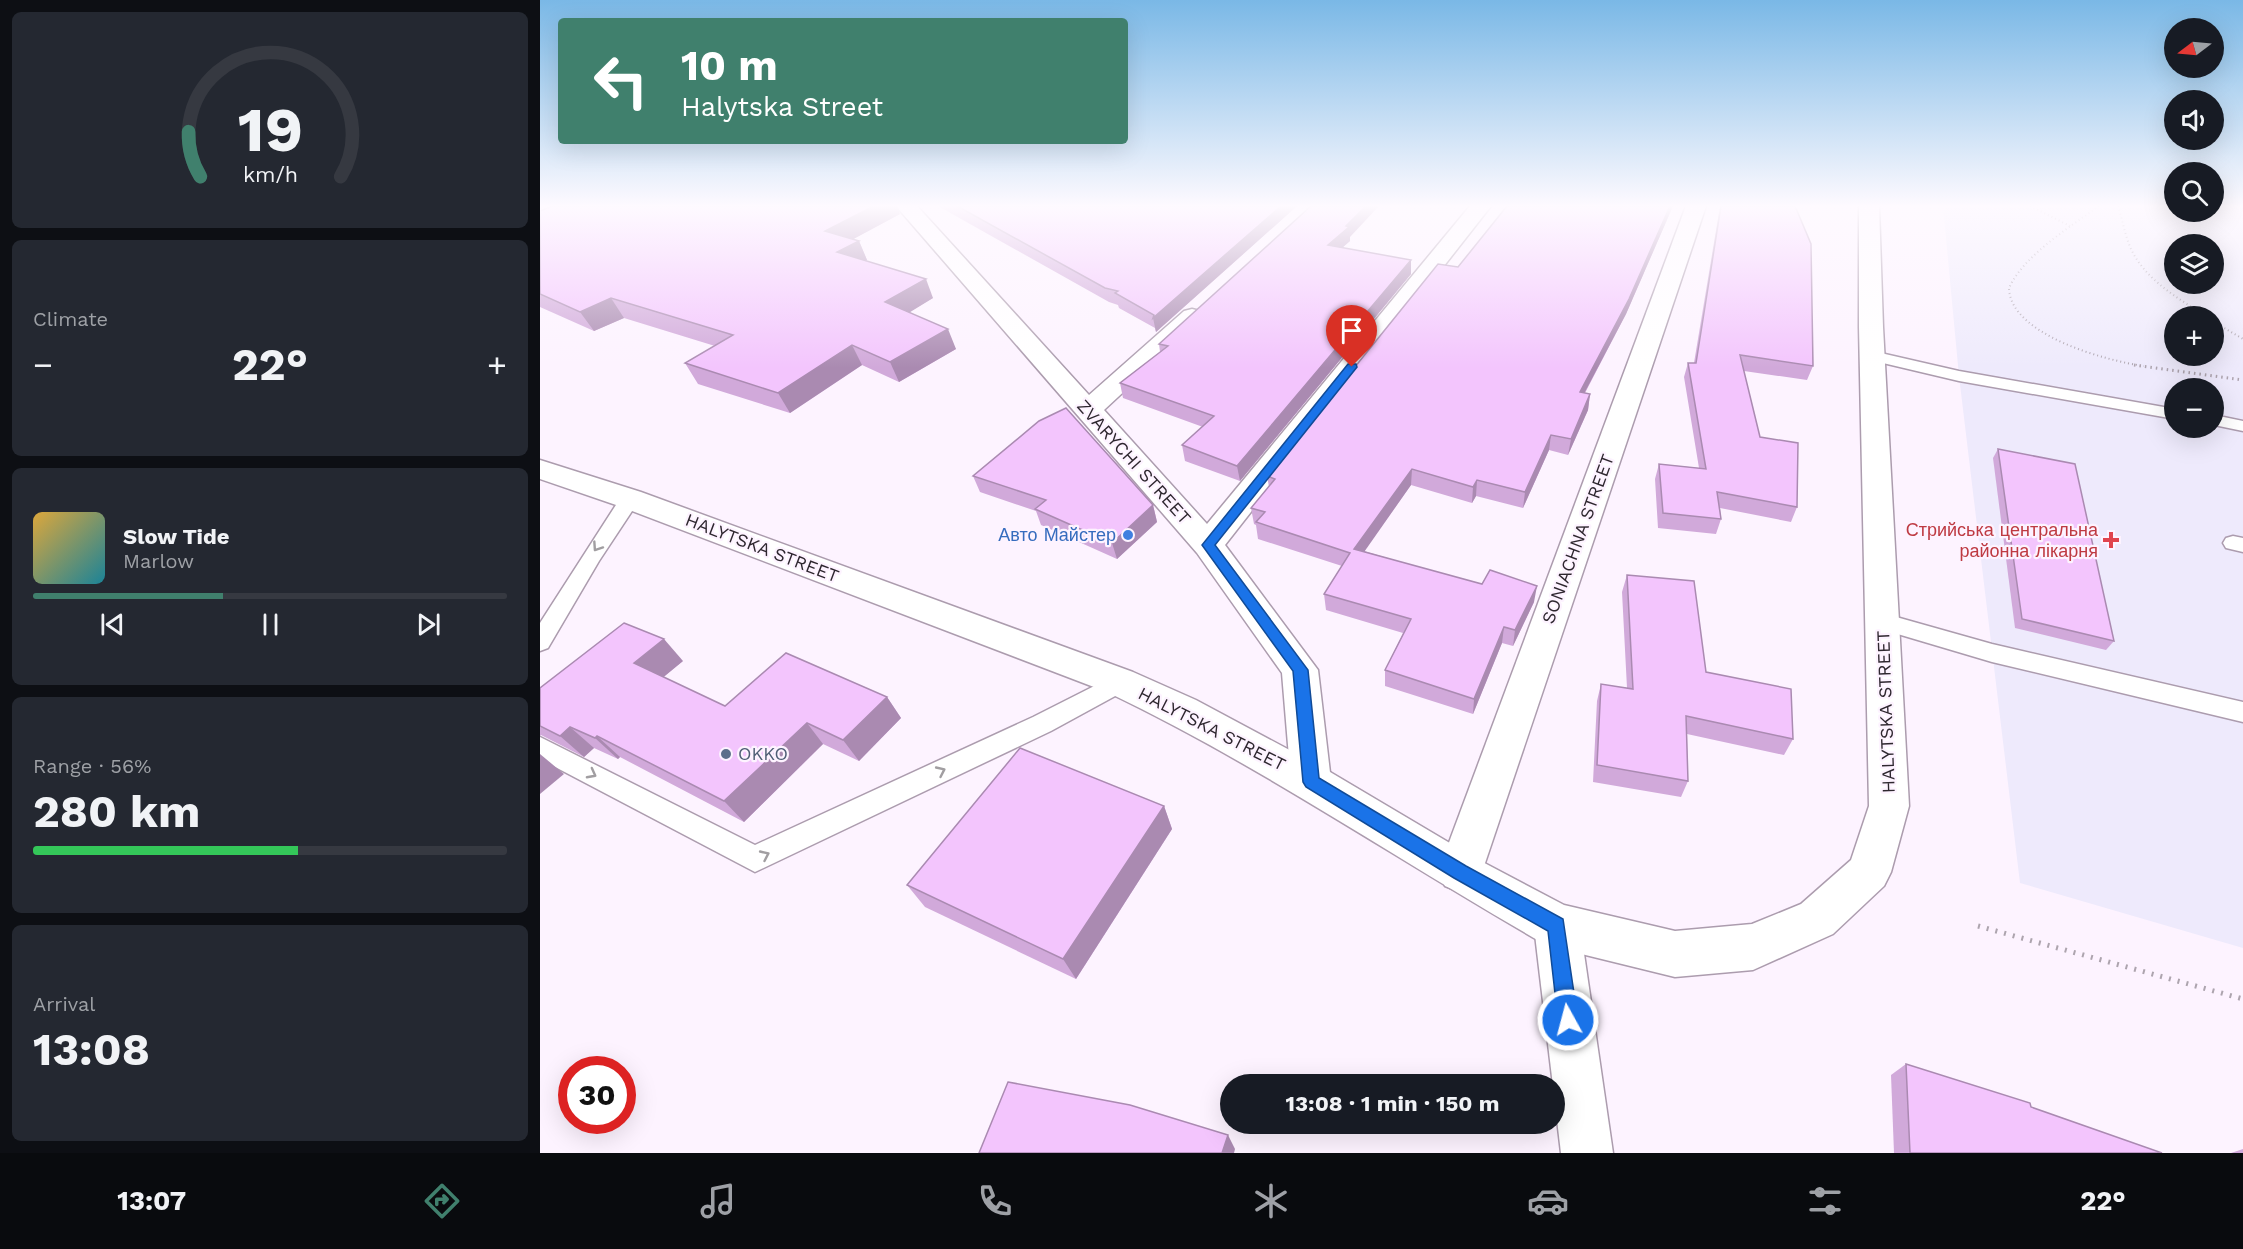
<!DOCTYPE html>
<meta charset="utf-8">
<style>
:root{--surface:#171b24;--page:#242831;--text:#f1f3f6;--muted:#9ea1a6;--line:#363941;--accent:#40806d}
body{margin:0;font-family:"Work Sans",sans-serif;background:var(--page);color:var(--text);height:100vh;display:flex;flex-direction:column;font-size:22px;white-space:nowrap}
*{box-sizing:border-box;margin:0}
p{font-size:20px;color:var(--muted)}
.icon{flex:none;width:33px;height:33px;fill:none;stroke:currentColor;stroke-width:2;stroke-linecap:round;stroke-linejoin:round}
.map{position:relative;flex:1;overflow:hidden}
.drawer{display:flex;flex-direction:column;gap:12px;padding:12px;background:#0d0f14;width:540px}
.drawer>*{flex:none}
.hud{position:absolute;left:18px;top:18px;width:570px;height:126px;border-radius:6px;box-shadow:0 6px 24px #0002;background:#40806d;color:#fff;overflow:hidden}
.needle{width:39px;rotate:254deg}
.buttons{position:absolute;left:1624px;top:18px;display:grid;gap:12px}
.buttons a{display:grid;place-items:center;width:60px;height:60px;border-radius:50%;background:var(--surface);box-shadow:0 6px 24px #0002;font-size:30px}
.speed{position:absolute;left:18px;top:1056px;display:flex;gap:12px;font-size:30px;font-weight:700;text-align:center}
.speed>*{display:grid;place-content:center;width:78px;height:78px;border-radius:50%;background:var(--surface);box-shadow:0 6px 24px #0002;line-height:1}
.speed .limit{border:9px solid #d22;background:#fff;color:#111}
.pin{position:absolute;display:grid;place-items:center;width:51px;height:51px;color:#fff;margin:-62px -26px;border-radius:50% 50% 50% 0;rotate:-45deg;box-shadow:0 0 6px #0007}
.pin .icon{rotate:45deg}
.me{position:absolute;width:66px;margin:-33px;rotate:353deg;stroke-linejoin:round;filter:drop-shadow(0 0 4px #0008)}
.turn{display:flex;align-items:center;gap:21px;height:126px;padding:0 24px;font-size:27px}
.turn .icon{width:78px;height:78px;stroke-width:2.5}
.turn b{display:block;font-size:42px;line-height:51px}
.big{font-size:45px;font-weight:700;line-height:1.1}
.drawer .tile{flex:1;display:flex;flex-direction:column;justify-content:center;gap:9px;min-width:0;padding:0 21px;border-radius:9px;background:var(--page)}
.drawer .dial{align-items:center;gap:0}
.dial svg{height:156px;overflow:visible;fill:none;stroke:var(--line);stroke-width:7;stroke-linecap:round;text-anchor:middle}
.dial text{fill:var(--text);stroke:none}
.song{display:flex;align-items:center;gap:18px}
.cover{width:72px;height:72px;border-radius:9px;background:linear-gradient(135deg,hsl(40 70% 55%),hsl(190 70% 35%))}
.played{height:6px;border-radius:3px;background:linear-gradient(90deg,var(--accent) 40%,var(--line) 40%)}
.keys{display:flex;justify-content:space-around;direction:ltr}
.heat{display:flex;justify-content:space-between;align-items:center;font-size:33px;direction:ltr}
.charge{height:9px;border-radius:4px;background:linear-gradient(90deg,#34c759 56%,var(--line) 0)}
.trip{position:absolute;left:680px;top:1074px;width:345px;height:60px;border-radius:30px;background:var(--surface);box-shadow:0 6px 24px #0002;font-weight:700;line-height:60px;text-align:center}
.menu{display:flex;height:96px;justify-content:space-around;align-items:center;background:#090b0e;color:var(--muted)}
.menu .icon{width:42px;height:42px}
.menu .selected{color:var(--accent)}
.menu b{font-size:27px;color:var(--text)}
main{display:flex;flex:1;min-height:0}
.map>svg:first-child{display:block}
</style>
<main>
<section class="drawer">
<div class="tile dial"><svg viewBox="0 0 100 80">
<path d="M14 69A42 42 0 1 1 86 69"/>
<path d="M14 69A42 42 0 0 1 8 46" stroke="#40806d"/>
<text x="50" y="56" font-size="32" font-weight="700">19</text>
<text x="50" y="72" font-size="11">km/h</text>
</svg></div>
<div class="tile"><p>Climate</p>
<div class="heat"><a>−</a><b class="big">22°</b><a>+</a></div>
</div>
<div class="tile">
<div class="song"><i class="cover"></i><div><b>Slow Tide</b><p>Marlow</p></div></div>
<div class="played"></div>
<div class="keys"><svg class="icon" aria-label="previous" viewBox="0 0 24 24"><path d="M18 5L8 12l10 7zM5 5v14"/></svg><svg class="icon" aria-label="pause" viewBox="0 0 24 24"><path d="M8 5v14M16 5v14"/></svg><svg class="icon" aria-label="next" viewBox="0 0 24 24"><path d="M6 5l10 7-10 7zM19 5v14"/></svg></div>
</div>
<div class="tile"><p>Range · 56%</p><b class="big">280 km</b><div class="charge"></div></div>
<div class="tile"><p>Arrival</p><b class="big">13:08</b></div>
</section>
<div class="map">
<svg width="1703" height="1153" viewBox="0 0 1703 1153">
<rect width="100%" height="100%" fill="#fdf3ff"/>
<!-- medical -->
<path fill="#eeeafc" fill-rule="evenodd" d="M1403 206H1635V212H1674V206H1703V948L1480 883 1419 376ZM1635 244H1674V284H1635ZM1635 316H1674V356H1635ZM1635 388H1674V428H1635Z"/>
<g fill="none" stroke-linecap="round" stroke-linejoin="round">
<!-- service casing -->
<g stroke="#ac9cae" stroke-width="3">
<g id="service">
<path d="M1332 351 1419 371 1635 409V419L1419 381 1326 359 1324 356Z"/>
<path d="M1674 415 1703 421V431L1674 425Z"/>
<path d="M90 493 97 494 100 499 59 561 8 648 0 651V623L83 494Z"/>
<path d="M1693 536 1703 538V552L1686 548 1683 543 1686 538Z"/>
<path d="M1342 613 1452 644 1703 702V722L1452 662 1334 627 1331 621 1334 615Z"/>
<path d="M580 673 588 675 592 682 588 689 511 731 215 872 0 759V737L215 845 493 717Z"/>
</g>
</g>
<!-- minor casing -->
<g stroke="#ac9cae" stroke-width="3">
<g id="minor">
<path d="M356 206H377L549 395 644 311 652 309 660 311 664 316 660 321 564 410 667 524 930 206H951L685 545 778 670 791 781 785 793 771 798 757 793 751 781 742 673 657 553Z"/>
<path d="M1146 206H1166L942 872 935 886 920 892 905 886 898 872Z"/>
<path d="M1017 904 1033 910 1040 926 1073 1153H1021L994 926 1001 910Z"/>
</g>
</g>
<!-- trunk casing -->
<g stroke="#ac9cae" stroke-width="3">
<path id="trunk" d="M1319 206H1339L1343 327 1369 806 1351 872 1344 886 1293 934 1213 970 1135 977 1017 948 1001 942C856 859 718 764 567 692L79 506 0 479V460L101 492 593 672 656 700 785 769 935 858 1024 905 1135 931 1212 924 1261 904 1311 860 1329 806 1319 327Z"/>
</g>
<!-- path-far2 -->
<g stroke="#ada4ae" stroke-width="2" stroke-dasharray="1 3" stroke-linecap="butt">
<path d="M1490 206 1530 226"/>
<path d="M1559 206C1530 227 1484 255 1469 288 1470 335 1567 361 1604 366"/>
<path d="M1578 206C1583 221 1585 237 1592 251 1607 281 1639 299 1666 316"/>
<path d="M1674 322 1703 339"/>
</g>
<!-- path-far1 -->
<path stroke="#ada4ae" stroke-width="3" stroke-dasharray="1.5 4" stroke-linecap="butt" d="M1594 365 1703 380"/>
<!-- path -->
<path stroke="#ada4ae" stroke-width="5" stroke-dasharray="2 7" stroke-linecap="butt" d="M1438 926 1703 999"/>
<!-- service -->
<use href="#service" fill="#fff" fill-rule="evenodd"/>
<!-- minor -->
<use href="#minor" fill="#fff" fill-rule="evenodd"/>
<!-- trunk -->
<use href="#trunk" fill="#fff" fill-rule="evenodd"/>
</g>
<!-- wall -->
<g fill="#d1a9da">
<path d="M398 206H757L616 332 615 328 579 308 578 305 569 302Z"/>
<path d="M967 206H1133L1086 314 1045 393 1050 394 1048 410 1028 455 1009 450 983 508 936 496 932 503 871 485 824 551 994 602 973 646 962 643 933 714 845 686V670L863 633 786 610 784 594 802 566 718 539 716 525 714 524 711 508 729 487 727 476 918 267Z"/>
<path d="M1180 206H1255L1273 366 1267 380 1204 371 1220 437 1257 507 1251 522 1180 508 1181 519 1176 534 1118 528 1115 479 1119 464 1159 468 1144 377 1148 363H1154Z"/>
<path d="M0 211 360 214 313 239 319 241 327 260H325L393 298 369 312 416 349 359 382 322 365 250 413 158 384 145 363 175 346 84 318 54 331 0 307Z"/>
<path d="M810 237V241L802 248 871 274 700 481 645 461 642 445 663 427 583 398 580 383 620 352 619 344Z"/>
<path d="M1458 449 1574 641 1566 650 1475 628 1453 458Z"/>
<path d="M433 476 613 505 617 522 577 559 501 525 496 511 440 492Z"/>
<path d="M1087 575 1166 672 1253 739 1244 755 1147 734 1148 781 1141 797 1053 782 1057 701 1061 684 1087 688 1082 592Z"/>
<path d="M143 661 123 677 185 706 347 697 361 718 319 761 283 744 204 822 80 757 78 759 54 748 44 757 1 735 0 736V688Z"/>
<path d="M624 806 632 829 536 979 385 907 367 885Z"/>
<path d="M1366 1064 1491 1107 1622 1153H1354L1351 1075Z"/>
<path d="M1703 1149V1153H1691Z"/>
</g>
<!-- shaded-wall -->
<g fill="#aa8ab1">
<path d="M334 206H357L360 214 293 250 285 231Z"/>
<path d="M741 206H757L616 332 613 318Z"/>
<path d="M826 206H839L810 237V241L789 259 788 245Z"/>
<path d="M1130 206H1133L1086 314 1037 407 1040 392Z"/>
<path d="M319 241 327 260 306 271 297 252Z"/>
<path d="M871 260V274L700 481 697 466Z"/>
<path d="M386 279 393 298 354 322 345 302Z"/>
<path d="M71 298 84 318 54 331 40 312Z"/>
<path d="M408 329 416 349 359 382 350 362Z"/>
<path d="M312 345 322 365 250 413 238 393Z"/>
<path d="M1050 394 1048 410 1028 455 1031 439Z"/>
<path d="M1011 435 1009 450 983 508 985 492Z"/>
<path d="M872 469 871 485 815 565 814 549Z"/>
<path d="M937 480 936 496 932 503 933 487Z"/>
<path d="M613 505 617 522 577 559 572 543Z"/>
<path d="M997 586 994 602 973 646 975 630Z"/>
<path d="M964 627 962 643 933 714 934 699Z"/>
<path d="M124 639 143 661 114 685 94 663Z"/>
<path d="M347 697 361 718 319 761 303 740Z"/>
<path d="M267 723 283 744 204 822 184 801Z"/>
<path d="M30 727 54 748 44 757 20 736Z"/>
<path d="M57 736 80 757 78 759 55 738Z"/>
<path d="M0 754 24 774 0 794Z"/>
<path d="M624 806 632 829 536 979 523 959Z"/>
<path d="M688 1135 695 1149 694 1153H682Z"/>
</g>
<!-- building -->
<g fill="#f3c5fd" stroke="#aa8ab1" stroke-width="1.5">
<path d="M12 206H334L285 231 319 241 297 252 386 279 345 302 408 329 350 362 312 345 238 393 145 363 193 335 71 298 40 312 0 294V211Z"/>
<path d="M417 206H741L613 318 614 315 575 293 578 291 565 288Z"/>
<path d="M771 206H826L806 226 809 227 788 245 871 260 697 466 642 445 674 416 580 383 628 346 619 344Z"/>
<path d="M967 206H1130L1089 299 1040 392 1050 394 1031 439 1011 435 985 492 937 480 933 487 872 469 814 549 942 584 950 570 997 586 975 630 964 627 934 699 845 670 871 619 784 594 810 553 716 522 725 512 711 508 735 479 727 476 898 264 918 267Z"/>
<path d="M1181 206H1255L1271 244 1273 366 1200 355 1220 437 1258 443 1257 507 1177 492 1181 519 1123 513 1119 464 1166 469 1148 363H1156Z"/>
<path d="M526 408 613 505 572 543 495 509 506 500 433 476 499 421Z"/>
<path d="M1458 449 1535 464 1574 641 1482 619Z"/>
<path d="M1087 575 1154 581 1166 672 1251 689 1253 739 1146 716 1148 781 1057 765 1061 684 1093 689Z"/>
<path d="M84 623 124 639 94 663 185 706 246 653 347 697 303 740 267 723 184 801 57 736 55 738 30 727 20 736 0 726V688Z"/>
<path d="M480 748 624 806 523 959 367 885Z"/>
<path d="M1366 1064 1490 1103 1491 1107 1622 1153H1370Z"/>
<path d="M468 1082 590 1105 688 1135 682 1153H439Z"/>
</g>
<!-- one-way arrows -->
<defs><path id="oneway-chevron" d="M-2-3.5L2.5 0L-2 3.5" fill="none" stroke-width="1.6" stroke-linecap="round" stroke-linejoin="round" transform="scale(1.5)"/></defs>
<g stroke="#a19ea1">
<use href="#oneway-chevron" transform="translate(57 547) rotate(124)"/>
<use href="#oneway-chevron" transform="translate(401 771) rotate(-25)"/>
<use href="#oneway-chevron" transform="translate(52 774) rotate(28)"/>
<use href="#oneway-chevron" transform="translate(225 855) rotate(-25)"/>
</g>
<!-- sky -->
<linearGradient id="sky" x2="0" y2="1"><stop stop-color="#7ab8e6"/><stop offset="0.56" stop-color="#fefaff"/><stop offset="1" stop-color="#fefaff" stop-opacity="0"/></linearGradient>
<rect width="1703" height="368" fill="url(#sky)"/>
<!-- route -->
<path fill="#1a73e8" stroke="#114b97" stroke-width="1.5" d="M808 364H816L817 367 675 545 768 670 779 778 926 866 1023 919 1038 1020 1035 1028 1028 1030 1021 1028 1018 1020 1008 931 914 878 766 787 763 782 753 671 662 545Z"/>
<!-- markers -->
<circle fill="#3f7fe0" stroke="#fdf3ff" stroke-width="2" cx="588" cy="535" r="6"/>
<path fill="#e0444e" stroke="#fdf3ff" stroke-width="2" d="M1568 531h6v6h6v6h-6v6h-6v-6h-6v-6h6z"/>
<circle fill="#5c6f8a" stroke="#fdf3ff" stroke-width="2" cx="186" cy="754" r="6"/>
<g text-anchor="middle" stroke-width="4.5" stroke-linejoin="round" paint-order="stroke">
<!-- street labels -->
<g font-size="18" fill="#2e272f" stroke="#fdf3ff">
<text transform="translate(594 462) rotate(48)" y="6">ZVARYCHI STREET</text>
<text transform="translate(1038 539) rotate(-70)" y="6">SONIACHNA STREET</text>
<text transform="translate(222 548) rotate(21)" y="6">HALYTSKA STREET</text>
<text transform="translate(1346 712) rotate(-92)" y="6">HALYTSKA STREET</text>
<text transform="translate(672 729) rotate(27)" y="6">HALYTSKA STREET</text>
</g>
<!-- health labels -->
<g font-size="18" fill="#be3a42" stroke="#fdf3ff" text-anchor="end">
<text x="1558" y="536">Стрийська центральна<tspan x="1558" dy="21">районна лікарня</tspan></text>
</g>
<!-- shop labels -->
<g font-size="18" fill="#366cbe" stroke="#fdf3ff" text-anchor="end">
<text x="576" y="541">Авто Майстер</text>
</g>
<!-- service labels -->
<g font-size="18" fill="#4e5e75" stroke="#fdf3ff" text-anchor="start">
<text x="198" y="760">OKKO</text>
</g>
</g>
</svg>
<div class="buttons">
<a><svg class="needle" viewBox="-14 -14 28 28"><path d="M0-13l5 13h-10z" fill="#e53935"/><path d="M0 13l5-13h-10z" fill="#9ea1a6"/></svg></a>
<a><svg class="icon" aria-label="sound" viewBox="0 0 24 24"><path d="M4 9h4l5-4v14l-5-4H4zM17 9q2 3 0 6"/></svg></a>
<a><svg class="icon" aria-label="search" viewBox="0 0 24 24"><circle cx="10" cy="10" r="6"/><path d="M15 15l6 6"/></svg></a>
<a><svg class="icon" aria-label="layers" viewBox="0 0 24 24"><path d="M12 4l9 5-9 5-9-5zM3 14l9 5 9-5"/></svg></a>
<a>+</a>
<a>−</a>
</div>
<div class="speed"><div class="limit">30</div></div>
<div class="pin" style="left:812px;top:367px;background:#d93025"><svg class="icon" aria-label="arrive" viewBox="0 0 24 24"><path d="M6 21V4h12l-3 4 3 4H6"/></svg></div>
<svg class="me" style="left:1028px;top:1020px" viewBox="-20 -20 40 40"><circle r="17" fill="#1a73e8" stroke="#fff" stroke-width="3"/><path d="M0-11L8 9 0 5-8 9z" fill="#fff"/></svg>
<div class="trip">13:08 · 1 min · 150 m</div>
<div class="hud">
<div class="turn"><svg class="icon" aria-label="left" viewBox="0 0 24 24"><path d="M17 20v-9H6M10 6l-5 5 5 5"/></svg><div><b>10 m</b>Halytska Street</div></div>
</div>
</div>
</main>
<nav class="menu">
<b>13:07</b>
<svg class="icon selected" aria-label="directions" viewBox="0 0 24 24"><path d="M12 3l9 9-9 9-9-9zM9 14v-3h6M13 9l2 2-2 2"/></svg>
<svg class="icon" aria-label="music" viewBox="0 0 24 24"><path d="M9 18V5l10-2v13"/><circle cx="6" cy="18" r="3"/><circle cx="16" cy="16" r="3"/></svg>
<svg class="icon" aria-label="phone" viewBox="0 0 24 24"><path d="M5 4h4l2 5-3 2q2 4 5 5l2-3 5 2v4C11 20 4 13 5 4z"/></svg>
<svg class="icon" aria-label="climate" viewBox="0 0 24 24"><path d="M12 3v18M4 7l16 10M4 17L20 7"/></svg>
<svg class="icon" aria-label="car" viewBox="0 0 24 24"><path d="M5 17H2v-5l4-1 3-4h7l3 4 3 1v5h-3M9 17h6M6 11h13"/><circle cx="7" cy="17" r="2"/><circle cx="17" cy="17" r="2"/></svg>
<svg class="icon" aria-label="filters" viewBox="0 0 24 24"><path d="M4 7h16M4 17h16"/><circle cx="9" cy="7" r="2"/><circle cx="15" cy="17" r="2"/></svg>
<b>22°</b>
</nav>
